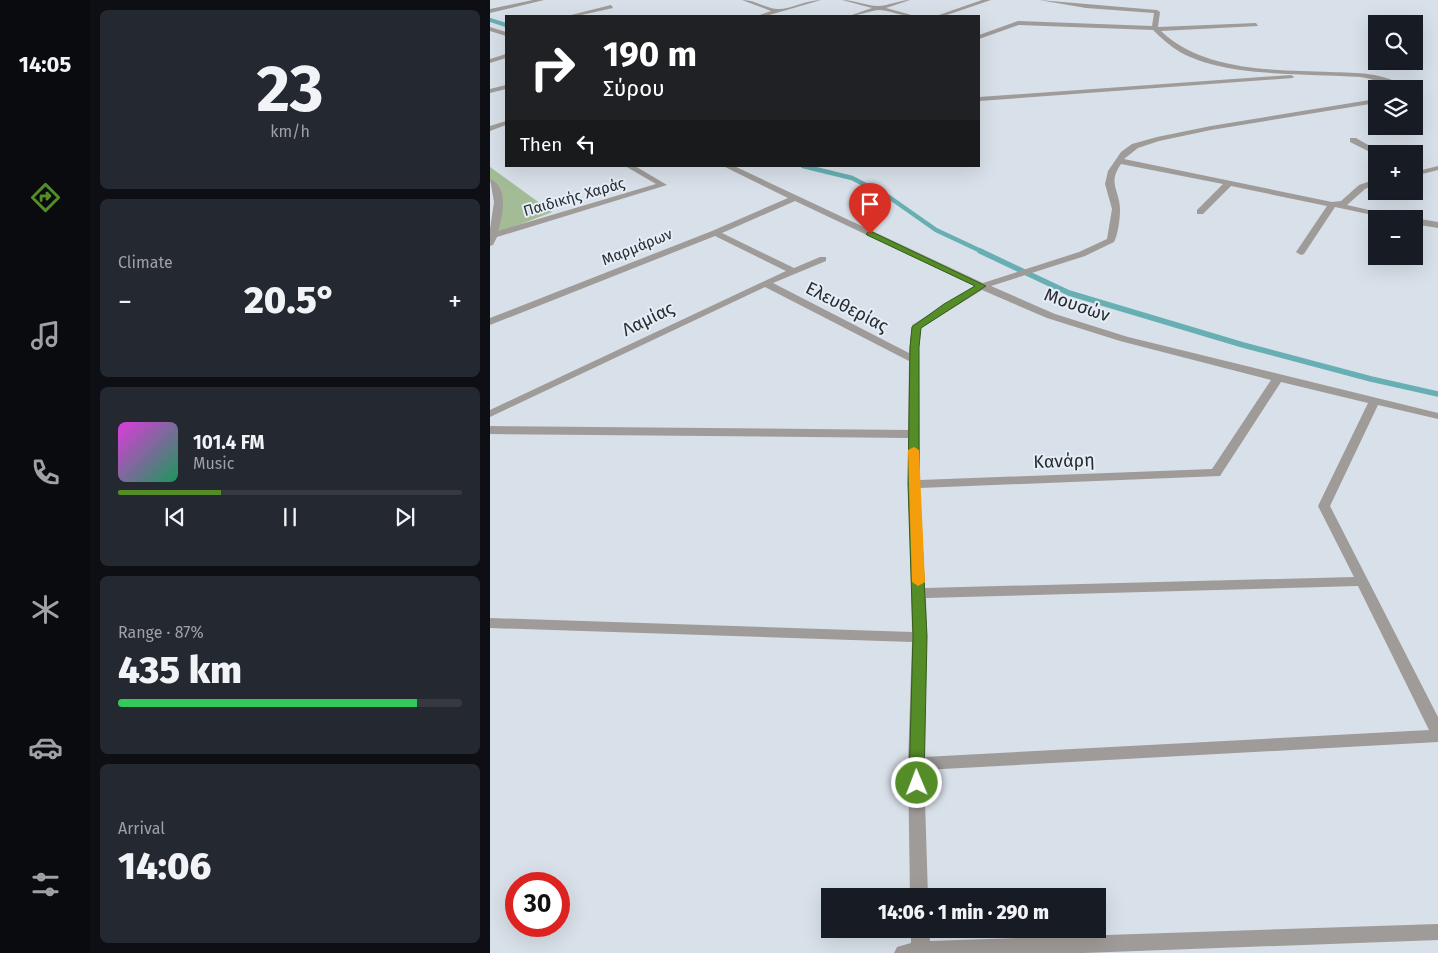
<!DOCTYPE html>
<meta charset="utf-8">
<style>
:root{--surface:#171b24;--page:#242831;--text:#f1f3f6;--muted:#9ea1a6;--line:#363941;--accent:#548c28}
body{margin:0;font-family:"Fira Sans",sans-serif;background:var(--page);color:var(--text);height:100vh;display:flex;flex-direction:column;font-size:19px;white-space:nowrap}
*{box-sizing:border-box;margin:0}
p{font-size:16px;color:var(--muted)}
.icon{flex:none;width:28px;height:28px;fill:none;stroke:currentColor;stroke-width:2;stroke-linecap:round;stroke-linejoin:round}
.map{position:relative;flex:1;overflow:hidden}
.side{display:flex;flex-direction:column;gap:10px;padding:10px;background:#0d0f14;width:400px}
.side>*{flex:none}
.hud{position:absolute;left:15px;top:15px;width:475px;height:152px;border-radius:0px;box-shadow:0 5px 20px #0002;background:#202124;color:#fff;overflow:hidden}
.buttons{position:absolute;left:878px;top:15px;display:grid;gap:10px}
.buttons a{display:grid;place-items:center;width:55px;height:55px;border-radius:0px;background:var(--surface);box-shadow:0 5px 20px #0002;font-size:25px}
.speed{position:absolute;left:15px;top:872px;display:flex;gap:10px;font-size:25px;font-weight:700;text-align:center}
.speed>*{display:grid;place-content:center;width:65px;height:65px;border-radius:50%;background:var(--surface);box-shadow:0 5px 20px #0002;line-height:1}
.speed .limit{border:8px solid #d22;background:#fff;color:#111}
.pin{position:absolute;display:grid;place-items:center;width:42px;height:42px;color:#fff;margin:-51px -21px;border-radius:50% 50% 50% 0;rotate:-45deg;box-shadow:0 0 5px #0007}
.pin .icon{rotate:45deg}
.me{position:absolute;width:55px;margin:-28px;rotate:359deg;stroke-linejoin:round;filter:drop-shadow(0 0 4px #0008)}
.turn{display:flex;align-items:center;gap:18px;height:105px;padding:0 15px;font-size:22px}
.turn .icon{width:65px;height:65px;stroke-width:2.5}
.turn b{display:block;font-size:35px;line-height:42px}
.then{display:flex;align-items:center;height:48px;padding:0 15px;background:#0003;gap:10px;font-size:19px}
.big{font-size:38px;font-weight:800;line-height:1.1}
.side .widget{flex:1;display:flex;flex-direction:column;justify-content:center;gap:8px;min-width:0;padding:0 18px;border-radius:8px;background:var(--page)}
.side .dial{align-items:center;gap:0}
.dial b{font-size:65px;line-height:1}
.song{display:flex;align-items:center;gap:15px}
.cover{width:60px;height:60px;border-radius:8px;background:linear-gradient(135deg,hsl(300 70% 55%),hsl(150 70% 35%))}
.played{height:5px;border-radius:2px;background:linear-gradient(90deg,var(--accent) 30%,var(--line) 30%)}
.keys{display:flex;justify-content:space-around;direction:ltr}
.heat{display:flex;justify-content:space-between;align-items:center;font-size:28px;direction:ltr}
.charge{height:8px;border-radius:4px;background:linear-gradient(90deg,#34c759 87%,var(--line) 0)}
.trip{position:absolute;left:331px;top:888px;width:285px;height:50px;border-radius:0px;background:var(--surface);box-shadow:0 5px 20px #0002;font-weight:800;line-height:50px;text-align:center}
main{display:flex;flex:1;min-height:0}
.tab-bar{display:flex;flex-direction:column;width:90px;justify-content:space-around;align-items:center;background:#090b0e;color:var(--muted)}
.tab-bar .icon{width:35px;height:35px}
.tab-bar .on{color:var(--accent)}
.tab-bar b{font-size:22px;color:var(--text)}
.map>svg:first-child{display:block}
</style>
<main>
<nav class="tab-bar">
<b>14:05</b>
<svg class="icon on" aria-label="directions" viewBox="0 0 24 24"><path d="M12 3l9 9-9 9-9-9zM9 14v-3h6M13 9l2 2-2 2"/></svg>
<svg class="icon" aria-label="music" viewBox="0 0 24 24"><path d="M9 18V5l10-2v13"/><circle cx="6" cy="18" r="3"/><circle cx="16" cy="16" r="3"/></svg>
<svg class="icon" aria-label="phone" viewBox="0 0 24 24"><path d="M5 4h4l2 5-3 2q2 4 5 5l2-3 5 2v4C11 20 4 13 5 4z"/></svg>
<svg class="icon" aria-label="climate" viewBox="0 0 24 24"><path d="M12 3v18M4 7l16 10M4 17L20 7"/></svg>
<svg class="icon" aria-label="car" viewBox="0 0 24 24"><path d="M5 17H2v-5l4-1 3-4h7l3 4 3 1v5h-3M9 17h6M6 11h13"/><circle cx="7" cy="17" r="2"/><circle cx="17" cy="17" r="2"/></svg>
<svg class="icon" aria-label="filters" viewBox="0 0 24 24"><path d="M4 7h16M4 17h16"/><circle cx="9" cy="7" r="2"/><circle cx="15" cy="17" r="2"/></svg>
</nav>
<section class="side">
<div class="widget dial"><b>23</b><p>km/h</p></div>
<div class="widget"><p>Climate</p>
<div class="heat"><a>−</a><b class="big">20.5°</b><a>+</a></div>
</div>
<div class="widget">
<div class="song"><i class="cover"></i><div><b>101.4 FM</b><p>Music</p></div></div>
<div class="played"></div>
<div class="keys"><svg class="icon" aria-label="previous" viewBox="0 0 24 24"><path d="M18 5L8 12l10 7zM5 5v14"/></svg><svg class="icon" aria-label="pause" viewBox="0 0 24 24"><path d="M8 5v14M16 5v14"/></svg><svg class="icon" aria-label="next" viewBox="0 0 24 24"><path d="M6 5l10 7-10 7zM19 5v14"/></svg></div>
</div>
<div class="widget"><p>Range · 87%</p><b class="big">435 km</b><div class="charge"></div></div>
<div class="widget"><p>Arrival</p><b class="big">14:06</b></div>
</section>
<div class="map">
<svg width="948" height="953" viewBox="0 0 948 953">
<rect width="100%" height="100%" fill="#d8e0e9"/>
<!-- green -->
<path fill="#a3bc96" d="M0 167 62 212 3 235 9 210 2 182 0 181Z"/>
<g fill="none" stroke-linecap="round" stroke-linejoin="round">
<!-- stream-far2 -->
<path stroke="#67afb3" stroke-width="4" d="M0 20 16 25"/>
<!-- stream-far1 -->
<path stroke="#67afb3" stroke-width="4.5" d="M313 166 362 178 399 197 446 230 493 252"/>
<!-- stream -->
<path stroke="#67afb3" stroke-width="5.5" d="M490 251 579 293 753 345 881 379 948 394"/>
<!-- minor -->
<g fill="#9f9b98" fill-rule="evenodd">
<path d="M43 0H54L0 13V9Z"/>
<path d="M252 0C265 0 275 8 287 9 299 10 316 0 331 0L276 16H267L281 11Z"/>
<path d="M352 0C365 0 376 6 388 6 399 6 409 0 420 0L396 8 425 16C413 17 402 11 390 10 380 10 370 16 359 16L382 8Z"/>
<path d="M492 0H501L454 16H446Z"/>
<path d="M549 0 667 10 670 12 668 27 766 23 768 26 671 31C714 72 785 70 841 72 866 73 897 72 917 89 903 89 887 79 870 77 817 73 736 78 690 52 680 46 671 38 663 30L529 25 489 39V35L528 21 662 26 664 13 596 8Z"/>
<path d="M121 5 123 8 87 16H77Z"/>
<path d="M0 27 16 32V36L0 31Z"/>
<path d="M16 54V58L0 63V59Z"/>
<path d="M801 75 804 77 803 78 489 101V97Z"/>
<path d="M16 85V89L0 93V89Z"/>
<path d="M886 99V103L721 130 669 141 648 148 634 159 842 202 851 201 869 185 886 179V184L875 189 857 205 919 219H901L845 207 814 254 811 255 806 252 837 206 741 186 713 214H707V210L733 184 631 164C617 184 630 190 630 210 630 219 628 234 624 242L595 256 501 286 565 314 638 337 948 413V419L888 405 840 506 948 717V742L434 770 438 896H420L418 764 422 642 0 628V618L422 632 418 438 0 434V426L418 430 419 361 275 287 0 417V410L296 271 225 236 0 325V318L222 231 298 198 233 166H244L493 283 589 252 617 239 622 209 615 184 618 171 631 152 642 144 667 137 721 126ZM305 201 485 286 422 325 419 353 283 283 336 261V257H330L304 268 232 233ZM492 290 557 318 630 341 781 380 722 469 430 480 429 347 431 328ZM791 382 878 403 828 506 864 577 435 588 430 488 730 476ZM868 586 939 730 434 757 437 637 436 598Z"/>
<path d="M16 121V125L0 131V126Z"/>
<path d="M860 138H866L894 154 886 155 860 142Z"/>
<path d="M135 166H145L177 185 7 237 3 245 0 246V229L4 202 0 179C19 187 13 215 8 231L166 184Z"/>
<path d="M948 166V170L924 176V172Z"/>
<path d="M924 218 948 222V228L924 224 922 219Z"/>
<path d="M948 924V940L593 953H404L407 947 421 943V929H439L440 941Z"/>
</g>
</g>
<!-- route -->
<path fill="#548c28" stroke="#375b1a" d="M380 231 496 286 431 328 429 347V484L437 636 434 783 432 787 427 789 421 787 419 783 423 636 418 484 420 347 422 327 454 304 485 286 377 235 376 234Z"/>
<!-- slow -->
<path fill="#f59e0b" d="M424 447 429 450 435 582 428 586 422 582 418 450Z"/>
<g text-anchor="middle" stroke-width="4" stroke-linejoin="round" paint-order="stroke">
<!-- far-street labels -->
<g font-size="15" fill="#292c2f" stroke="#e5edf6">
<text transform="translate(84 197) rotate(-16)" y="5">Παιδικής Χαράς</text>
<text transform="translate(147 247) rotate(-22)" y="5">Μαρμάρων</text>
</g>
<!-- street labels -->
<g font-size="18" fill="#292c2f" stroke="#e5edf6">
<text transform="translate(587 305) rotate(19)" y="6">Μουσών</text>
<text transform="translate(357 307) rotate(27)" y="6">Ελευθερίας</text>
<text transform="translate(158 319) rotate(-26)" y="6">Λαμίας</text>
<text transform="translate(574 461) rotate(-2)" y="6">Κανάρη</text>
</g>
</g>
</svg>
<div class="buttons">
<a><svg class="icon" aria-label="search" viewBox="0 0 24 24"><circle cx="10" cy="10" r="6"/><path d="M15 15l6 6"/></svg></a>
<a><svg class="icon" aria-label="layers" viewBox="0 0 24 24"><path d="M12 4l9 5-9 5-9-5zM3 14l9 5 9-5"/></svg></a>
<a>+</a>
<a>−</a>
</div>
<div class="speed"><div class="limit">30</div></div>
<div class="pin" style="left:380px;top:234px;background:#d93025"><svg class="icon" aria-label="arrive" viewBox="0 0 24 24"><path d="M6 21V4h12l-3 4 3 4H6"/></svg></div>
<svg class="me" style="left:427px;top:783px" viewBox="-20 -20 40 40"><circle r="17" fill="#548c28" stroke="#fff" stroke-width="3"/><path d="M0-11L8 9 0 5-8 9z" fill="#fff"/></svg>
<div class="trip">14:06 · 1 min · 290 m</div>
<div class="hud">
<div class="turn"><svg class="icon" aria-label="right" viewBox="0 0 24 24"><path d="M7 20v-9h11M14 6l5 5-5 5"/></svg><div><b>190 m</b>Σύρου</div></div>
<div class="then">Then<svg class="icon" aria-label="left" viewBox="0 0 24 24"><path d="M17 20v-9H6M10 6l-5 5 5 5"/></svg></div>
</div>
</div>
</main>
